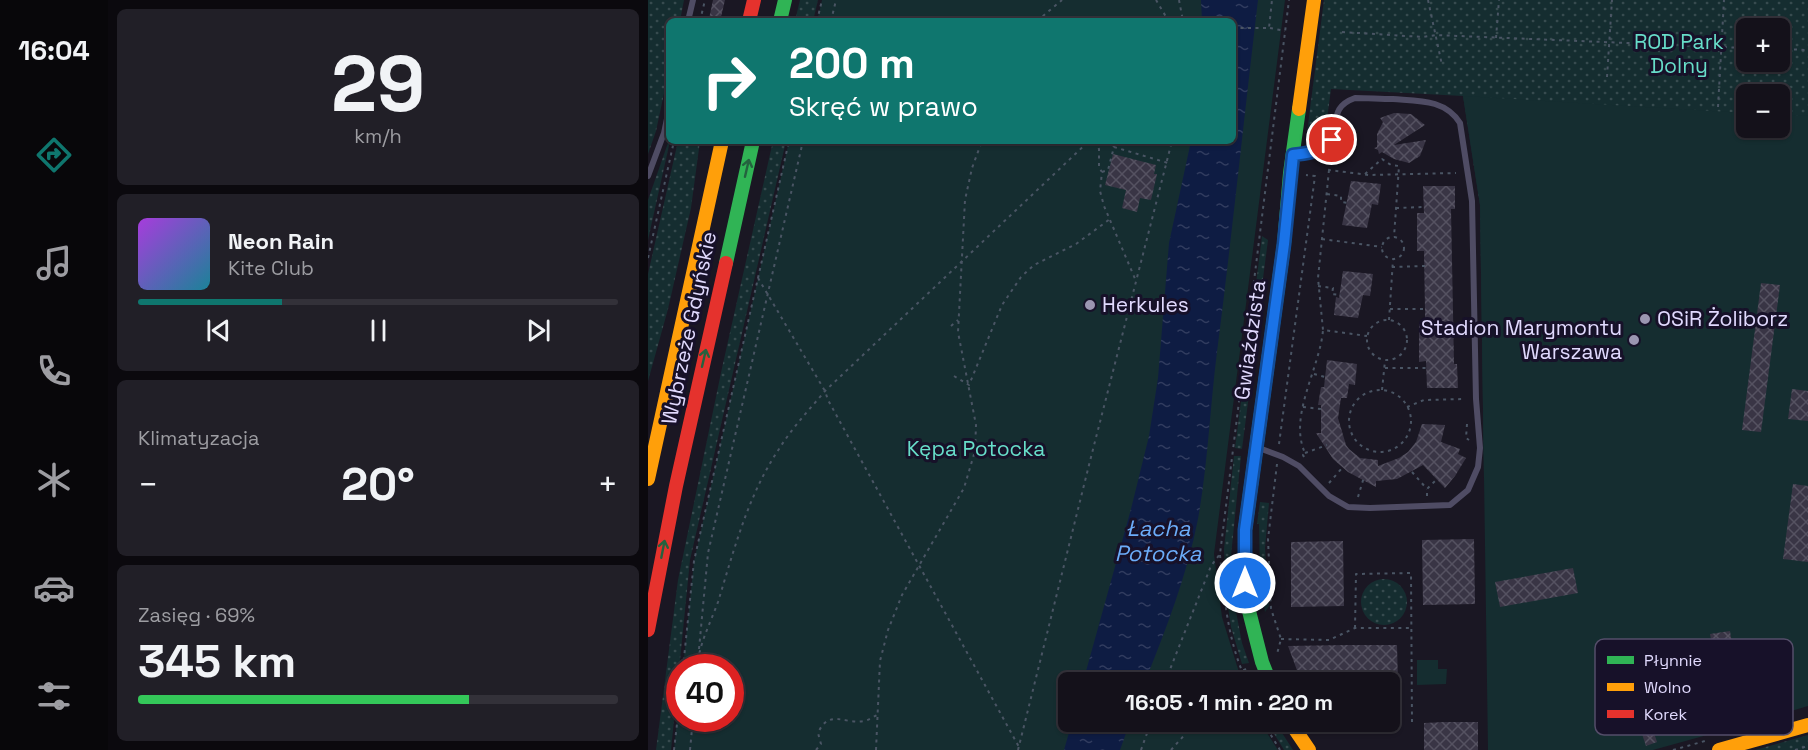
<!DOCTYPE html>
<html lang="pl">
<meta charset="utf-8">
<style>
:root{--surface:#14111a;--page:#211f27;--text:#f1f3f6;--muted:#9d9da2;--line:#333139;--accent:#0f766e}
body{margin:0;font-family:"Space Grotesk",sans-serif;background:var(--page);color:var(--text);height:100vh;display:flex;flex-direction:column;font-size:22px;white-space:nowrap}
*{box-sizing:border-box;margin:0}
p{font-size:20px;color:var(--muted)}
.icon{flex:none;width:33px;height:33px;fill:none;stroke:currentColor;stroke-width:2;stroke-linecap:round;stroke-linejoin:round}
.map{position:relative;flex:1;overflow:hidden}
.details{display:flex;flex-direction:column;gap:9px;padding:9px;background:#0b090e;width:540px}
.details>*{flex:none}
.hud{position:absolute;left:18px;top:18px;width:570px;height:126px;border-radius:9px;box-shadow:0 2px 4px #0004,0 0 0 2px var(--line);background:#0f766e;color:#fff;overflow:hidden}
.controls{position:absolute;left:1088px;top:18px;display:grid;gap:12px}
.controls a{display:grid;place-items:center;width:54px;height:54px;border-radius:9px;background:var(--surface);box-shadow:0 2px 4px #0004,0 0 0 2px var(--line);font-size:30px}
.speed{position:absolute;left:18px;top:654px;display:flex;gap:12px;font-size:30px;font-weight:700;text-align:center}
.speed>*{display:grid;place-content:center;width:78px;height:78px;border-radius:50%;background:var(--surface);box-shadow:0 2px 4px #0004,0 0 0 2px var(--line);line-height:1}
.speed .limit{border:9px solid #d22;background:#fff;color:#111}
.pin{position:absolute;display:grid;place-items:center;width:51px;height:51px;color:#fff;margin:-26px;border:3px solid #fff;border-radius:50%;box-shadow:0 2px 6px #0007}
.me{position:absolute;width:66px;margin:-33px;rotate:0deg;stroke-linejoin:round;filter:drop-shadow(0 0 4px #0008)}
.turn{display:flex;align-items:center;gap:21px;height:126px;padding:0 24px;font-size:27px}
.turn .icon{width:78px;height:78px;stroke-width:2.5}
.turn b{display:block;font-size:42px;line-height:51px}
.big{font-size:45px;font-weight:700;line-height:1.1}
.details .widget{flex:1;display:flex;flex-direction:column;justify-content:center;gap:9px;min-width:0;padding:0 21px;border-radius:9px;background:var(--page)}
.details .dial{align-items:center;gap:0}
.dial b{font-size:78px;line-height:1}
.song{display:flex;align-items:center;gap:18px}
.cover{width:72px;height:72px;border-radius:9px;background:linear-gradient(135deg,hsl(280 70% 55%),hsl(190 70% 35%))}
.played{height:6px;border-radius:3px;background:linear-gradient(90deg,var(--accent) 30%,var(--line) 30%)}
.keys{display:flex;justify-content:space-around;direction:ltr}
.heat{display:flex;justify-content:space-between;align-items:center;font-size:33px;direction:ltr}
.charge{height:9px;border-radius:4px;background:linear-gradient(90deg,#34c759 69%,var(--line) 0)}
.trip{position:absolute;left:410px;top:672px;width:342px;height:60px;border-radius:9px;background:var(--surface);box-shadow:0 2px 4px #0004,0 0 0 2px var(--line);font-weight:700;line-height:60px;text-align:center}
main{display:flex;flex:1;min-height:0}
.tabs{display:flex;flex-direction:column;width:108px;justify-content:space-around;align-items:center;background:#08070a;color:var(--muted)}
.tabs .icon{width:42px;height:42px}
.tabs .current{color:var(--accent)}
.tabs b{font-size:27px;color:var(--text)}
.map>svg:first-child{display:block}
</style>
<main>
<nav class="tabs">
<b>16:04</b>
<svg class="icon current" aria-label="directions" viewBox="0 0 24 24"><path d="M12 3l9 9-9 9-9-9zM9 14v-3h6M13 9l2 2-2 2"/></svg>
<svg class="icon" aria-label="music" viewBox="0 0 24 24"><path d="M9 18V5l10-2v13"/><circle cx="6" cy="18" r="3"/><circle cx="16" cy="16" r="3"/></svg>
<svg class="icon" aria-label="phone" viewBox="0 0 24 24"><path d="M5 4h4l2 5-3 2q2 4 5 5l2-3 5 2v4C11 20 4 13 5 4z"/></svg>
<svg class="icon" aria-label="climate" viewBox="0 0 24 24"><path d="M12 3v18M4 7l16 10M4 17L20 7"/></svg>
<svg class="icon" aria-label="car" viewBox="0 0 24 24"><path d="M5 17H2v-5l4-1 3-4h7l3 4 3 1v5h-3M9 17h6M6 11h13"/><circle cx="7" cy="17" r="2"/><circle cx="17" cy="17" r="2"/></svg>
<svg class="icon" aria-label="filters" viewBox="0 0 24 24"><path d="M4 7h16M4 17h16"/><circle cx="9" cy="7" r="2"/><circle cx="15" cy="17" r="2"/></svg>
</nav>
<section class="details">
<div class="widget dial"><b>29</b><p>km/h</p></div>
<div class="widget">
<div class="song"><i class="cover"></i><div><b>Neon Rain</b><p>Kite Club</p></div></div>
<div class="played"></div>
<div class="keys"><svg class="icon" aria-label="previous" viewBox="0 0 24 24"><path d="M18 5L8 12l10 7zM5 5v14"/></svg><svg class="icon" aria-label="pause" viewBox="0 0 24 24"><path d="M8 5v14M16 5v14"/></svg><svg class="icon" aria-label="next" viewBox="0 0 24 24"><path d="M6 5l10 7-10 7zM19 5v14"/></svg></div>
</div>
<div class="widget"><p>Klimatyzacja</p>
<div class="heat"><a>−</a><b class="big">20°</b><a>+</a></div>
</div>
<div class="widget"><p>Zasięg · 69%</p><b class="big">345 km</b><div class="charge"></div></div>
</section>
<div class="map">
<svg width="1160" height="750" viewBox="0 0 1160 750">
<defs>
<pattern id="grass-dots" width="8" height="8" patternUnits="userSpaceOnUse" patternTransform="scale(1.5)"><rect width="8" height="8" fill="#152d30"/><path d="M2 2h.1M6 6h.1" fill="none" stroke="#374b4f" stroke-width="1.8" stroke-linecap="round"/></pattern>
<pattern id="water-ripples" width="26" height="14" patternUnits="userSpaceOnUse" patternTransform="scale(1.5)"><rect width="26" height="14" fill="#0e1c43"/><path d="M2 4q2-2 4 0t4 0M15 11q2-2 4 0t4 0" fill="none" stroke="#313c5f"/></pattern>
<pattern id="building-cross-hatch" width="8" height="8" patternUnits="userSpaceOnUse" patternTransform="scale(1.5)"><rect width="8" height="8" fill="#393545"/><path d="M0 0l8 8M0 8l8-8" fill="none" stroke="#555261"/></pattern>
</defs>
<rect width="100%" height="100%" fill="#1a1723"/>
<!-- grass -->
<g fill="url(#grass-dots)" fill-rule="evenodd">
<path d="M0 0H36L32 21H21V70L8 131 0 154Z"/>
<path d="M152 0H170L165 21H147Z"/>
<path d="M676 0H1160V211L836 478 832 205 815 96 683 89 676 142 667 146 660 144 658 140ZM1098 28H1131V62H1098ZM1098 94H1131V128H1098Z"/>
<path d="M21 140 22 141 0 240V200Z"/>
<path d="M30 141H52L43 208 20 309 0 381V274Z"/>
<path d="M125 141H138L42 560 23 750H8L30 580 74 368Z"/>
<path d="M614 236 620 240 611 309 605 308Z"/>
<path d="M604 315 611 317 594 449 587 448Z"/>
<path d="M586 456H593L583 556 585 597 578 598 576 549Z"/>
<path d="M612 502 621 503 617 548 621 606 617 612 612 579 611 524H609Z"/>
<circle cx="736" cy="602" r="23"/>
<path d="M579 601H586L594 643 601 663 594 664 583 627Z"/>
<path d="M619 722H627L645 750H636Z"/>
<path d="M1160 735V750H1107Z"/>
</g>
<!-- park -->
<g fill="#152d30">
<path d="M174 0H637L566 554 574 617 594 682H420V722H612L630 750H26L31 698 32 718H82V668L35 667 46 561 141 141H585V21H169Z"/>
<path d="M815 96 1098 113V128H1131V115L1160 116V706L1120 718 1117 712 1109 714 1107 707 1089 712 1091 720 1087 721 1088 727 1005 750H840L832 205Z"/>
<path d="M769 660H790V669H799L798 684 769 685Z"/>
</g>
<!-- water -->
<g fill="url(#water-ripples)">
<path d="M553 0H610C596 117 584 235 569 352 562 407 560 463 550 519 539 575 518 629 497 682H435L483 509 501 436 510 378 521 243 543 141H585V21H554Z"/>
<path d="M424 722H482L472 750H416Z"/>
</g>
<!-- building -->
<g fill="url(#building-cross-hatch)">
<path d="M65 0H77L72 21 61 19Z"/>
<path d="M746 113 763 114 777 125 746 145 778 140 772 156 761 163 746 159 734 152 731 154 730 150 726 148 729 147V134L735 122 732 118Z"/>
<path d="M465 154 508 165 506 174H509L503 200 492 198 489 212 474 208 478 190 457 185Z"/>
<path d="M703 181 733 184 730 205 724 204 719 228 694 225Z"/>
<path d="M775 186H807V209H803L806 364H809L810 388H779L778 361 771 362V324H777V309L776 251H769V213H776Z"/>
<path d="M695 271 725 274 722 296 715 295 710 318 686 315 688 297 691 298Z"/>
<path d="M1113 283 1132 285 1113 432 1094 430Z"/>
<path d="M679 360 709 364 707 385 701 384 699 398H693L690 418 698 445 701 449 712 458 730 460V466L751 458 760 452 768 442 774 424 797 425 793 442 812 449 810 454 818 458 807 476 797 488 775 465 749 479 728 481V487L700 472 685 459 668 433H673V405H670L673 387H676Z"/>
<path d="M1144 389 1160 391V421L1140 419Z"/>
<path d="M1145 484 1160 486V562L1135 559Z"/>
<path d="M826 539 827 604 775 605 774 540Z"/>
<path d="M695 541 696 606 643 607V542Z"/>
<path d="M925 568 930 593 852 607 847 582Z"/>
<path d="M1082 631 1090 680 1071 683 1062 634Z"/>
<path d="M697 645H749L750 682H697V673H650L640 646Z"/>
<path d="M796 722H830V750H776V723Z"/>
<path d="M1005 730 1009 742 998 746 994 734Z"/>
</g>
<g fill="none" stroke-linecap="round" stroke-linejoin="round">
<!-- path -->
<g stroke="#4a5564" stroke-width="2" stroke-dasharray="3 4.5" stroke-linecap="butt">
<path d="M508 0 520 20 523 21"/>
<path d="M531 0 535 21"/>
<path d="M780 0 794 65"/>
<path d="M52 21 57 0"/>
<path d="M169 21 174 0"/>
<path d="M183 21 188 0"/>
<path d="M389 21 414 0"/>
<path d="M585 28H621L624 0"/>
<path d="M622 28 637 31"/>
<path d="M694 32 775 37 788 35 1098 48"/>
<path d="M848 38 851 0"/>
<path d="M1131 49 1160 50"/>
<path d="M959 77 964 0"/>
<path d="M1070 107 1076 0"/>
<path d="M448 141 451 149V168L454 172 452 191 456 206 488 281"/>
<path d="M466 147 520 163"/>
<path d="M683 154 681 170 721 175 808 173"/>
<path d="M681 170 670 278 675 330 719 336"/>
<path d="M454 172 460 170 466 147 463 141"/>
<path d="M717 174 734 159 743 165 751 166 746 237"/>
<path d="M679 194 693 196V202L701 203"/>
<path d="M748 208 776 207"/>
<circle cx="745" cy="248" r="11"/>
<path d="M674 239 734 247"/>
<path d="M0 258 26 141"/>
<path d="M744 267 777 266"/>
<path d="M110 278 177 391 180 400 371 747"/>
<path d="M670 286 685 288 684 294 693 295"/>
<path d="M742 309H777"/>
<circle cx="739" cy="340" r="20"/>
<path d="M741 320 745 260"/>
<path d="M303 326 310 320"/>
<path d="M737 368H778"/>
<path d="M666 374 677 377"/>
<path d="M306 376 321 385 354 305 373 277 386 265 428 244 462 219"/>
<path d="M734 390 737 361"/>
<circle cx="732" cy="421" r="31"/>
<path d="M655 407 673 409"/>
<path d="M759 407 776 400 817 399"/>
<path d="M819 424 818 438 821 440"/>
<path d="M631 444 667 176 658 175"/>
<path d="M657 453 679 445"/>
<path d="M656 457 655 455 657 453C640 416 672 368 675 330"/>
<path d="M629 464 620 539 623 609 633 639 629 654"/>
<path d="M764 472 779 489"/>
<path d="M681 483 695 467"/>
<path d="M779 496V489L788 480"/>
<path d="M710 497 716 477"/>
<path d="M572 555C576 595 579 634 594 671L582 682"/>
<path d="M707 628 708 574 763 573 764 723"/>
<path d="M633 639 681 640 707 628H763"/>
<path d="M51 649 60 553 155 141"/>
<path d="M35 668 46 561 141 141"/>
<path d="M49 668C51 644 62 624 70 602 86 550 100 495 131 449 144 428 161 410 177 391L441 141"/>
<path d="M598 669 594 671 598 682"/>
<path d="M517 682 563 566 572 554 641 0"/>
<path d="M615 722 632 750"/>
<path d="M26 750 32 698"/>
<path d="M42 750 45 718"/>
<path d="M168 750 173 744 170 733C181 708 197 725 216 721 221 720 225 717 229 715"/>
<path d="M228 750 232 661 240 630 254 595 316 488 327 451 328 425 310 332 317 200 324 168 334 141"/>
<path d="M370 750 442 461 524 141"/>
<path d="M493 750 503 722"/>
<path d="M523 750 548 722"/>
<path d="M1025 750 1057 741"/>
<path d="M1147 750 1160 746"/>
</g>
<!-- lane -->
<g stroke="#4f4c64" stroke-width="6">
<path d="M40 21 45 0"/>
<path d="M0 176 16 133 21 109"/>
<path d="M611 448 635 457 651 466 681 496 700 507 722 508 802 505 820 490 830 467 832 448 828 399 824 201 812 123C797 99 770 101 745 99 732 99 720 98 707 98 682 107 691 122 683 142L665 152 647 155"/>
</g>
<!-- fast -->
<g stroke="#30b455" stroke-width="14">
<path d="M132 21 137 0"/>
<path d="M78 263 105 141"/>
<path d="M622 682 614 662 601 611 597 583V530L636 244 642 173 651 109"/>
</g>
<!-- slow -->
<g stroke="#ff9f0a" stroke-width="14">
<path d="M651 109 666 0"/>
<path d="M0 479 74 141"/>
<path d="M642 722 661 750"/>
<path d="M1071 750 1160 725"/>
</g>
<!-- jam -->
<g stroke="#e5322d" stroke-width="14">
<path d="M101 21 106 0"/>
<path d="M0 630 28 486 78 263"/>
</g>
</g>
<!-- one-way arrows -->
<defs><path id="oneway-shaft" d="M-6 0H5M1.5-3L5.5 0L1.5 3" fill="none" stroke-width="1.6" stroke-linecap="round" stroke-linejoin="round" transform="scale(1.5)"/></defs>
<g stroke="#24623f">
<use href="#oneway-shaft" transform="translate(99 168) rotate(-77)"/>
<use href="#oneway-shaft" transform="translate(56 358) rotate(-77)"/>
<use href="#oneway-shaft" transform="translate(15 549) rotate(-79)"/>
</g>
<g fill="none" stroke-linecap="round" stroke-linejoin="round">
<!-- route casing -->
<g stroke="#114b97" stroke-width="15">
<path id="route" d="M597 583V530L636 244 645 155C659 153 675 152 684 140"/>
</g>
<!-- route -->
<use href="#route" stroke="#1a73e8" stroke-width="10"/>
</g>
<!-- markers -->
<g fill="#9b96b1" stroke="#171129" stroke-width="2">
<circle cx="442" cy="305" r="6"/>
<circle cx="997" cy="319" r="6"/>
<circle cx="986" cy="340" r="6"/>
</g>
<g text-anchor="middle" stroke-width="6" stroke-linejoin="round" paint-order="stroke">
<!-- park labels -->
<g font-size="21" fill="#67ddc9" stroke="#171129">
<text x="1031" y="49">ROD Park<tspan x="1031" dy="24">Dolny</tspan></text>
<text x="328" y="456">Kępa Potocka</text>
</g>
<!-- poi labels -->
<g font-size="21" fill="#e1dafe" stroke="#171129" text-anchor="start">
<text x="454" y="312">Herkules</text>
<text x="1009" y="326">OSiR Żoliborz</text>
<text x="974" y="335" text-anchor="end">Stadion Marymontu<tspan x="974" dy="24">Warszawa</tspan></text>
</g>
<!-- street labels -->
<g font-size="21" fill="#e1dafe" stroke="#171129">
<text transform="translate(41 328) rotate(-78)" y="7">Wybrzeże Gdyńskie</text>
<text transform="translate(602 340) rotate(-82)" y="7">Gwiaździsta</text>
</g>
<!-- water labels -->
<g font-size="22" font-style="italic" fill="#6cadfa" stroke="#171129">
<text x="510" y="536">Łacha<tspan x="510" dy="25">Potocka</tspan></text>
</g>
</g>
<!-- legend -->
<rect x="947" y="639" width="198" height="96" rx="9" fill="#171129" stroke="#544d69" stroke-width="1.5"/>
<rect x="959" y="656" width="27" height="8" fill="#30b455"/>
<rect x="959" y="683" width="27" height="8" fill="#ff9f0a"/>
<rect x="959" y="710" width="27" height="8" fill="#e5322d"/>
<g font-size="16" fill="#e1dafe">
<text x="996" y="666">Płynnie</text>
<text x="996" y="693">Wolno</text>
<text x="996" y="720">Korek</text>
</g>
</svg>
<div class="controls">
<a>+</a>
<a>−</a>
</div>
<div class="speed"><div class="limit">40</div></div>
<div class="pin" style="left:684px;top:140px;background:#d93025"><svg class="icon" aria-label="arrive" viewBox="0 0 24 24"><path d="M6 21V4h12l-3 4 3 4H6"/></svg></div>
<svg class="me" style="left:597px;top:583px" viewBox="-20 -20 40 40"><circle r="17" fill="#1a73e8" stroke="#fff" stroke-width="3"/><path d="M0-11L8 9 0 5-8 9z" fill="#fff"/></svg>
<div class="trip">16:05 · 1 min · 220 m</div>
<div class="hud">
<div class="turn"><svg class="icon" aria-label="right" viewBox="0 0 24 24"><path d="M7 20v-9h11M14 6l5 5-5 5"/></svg><div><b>200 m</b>Skręć w prawo</div></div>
</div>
</div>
</main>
